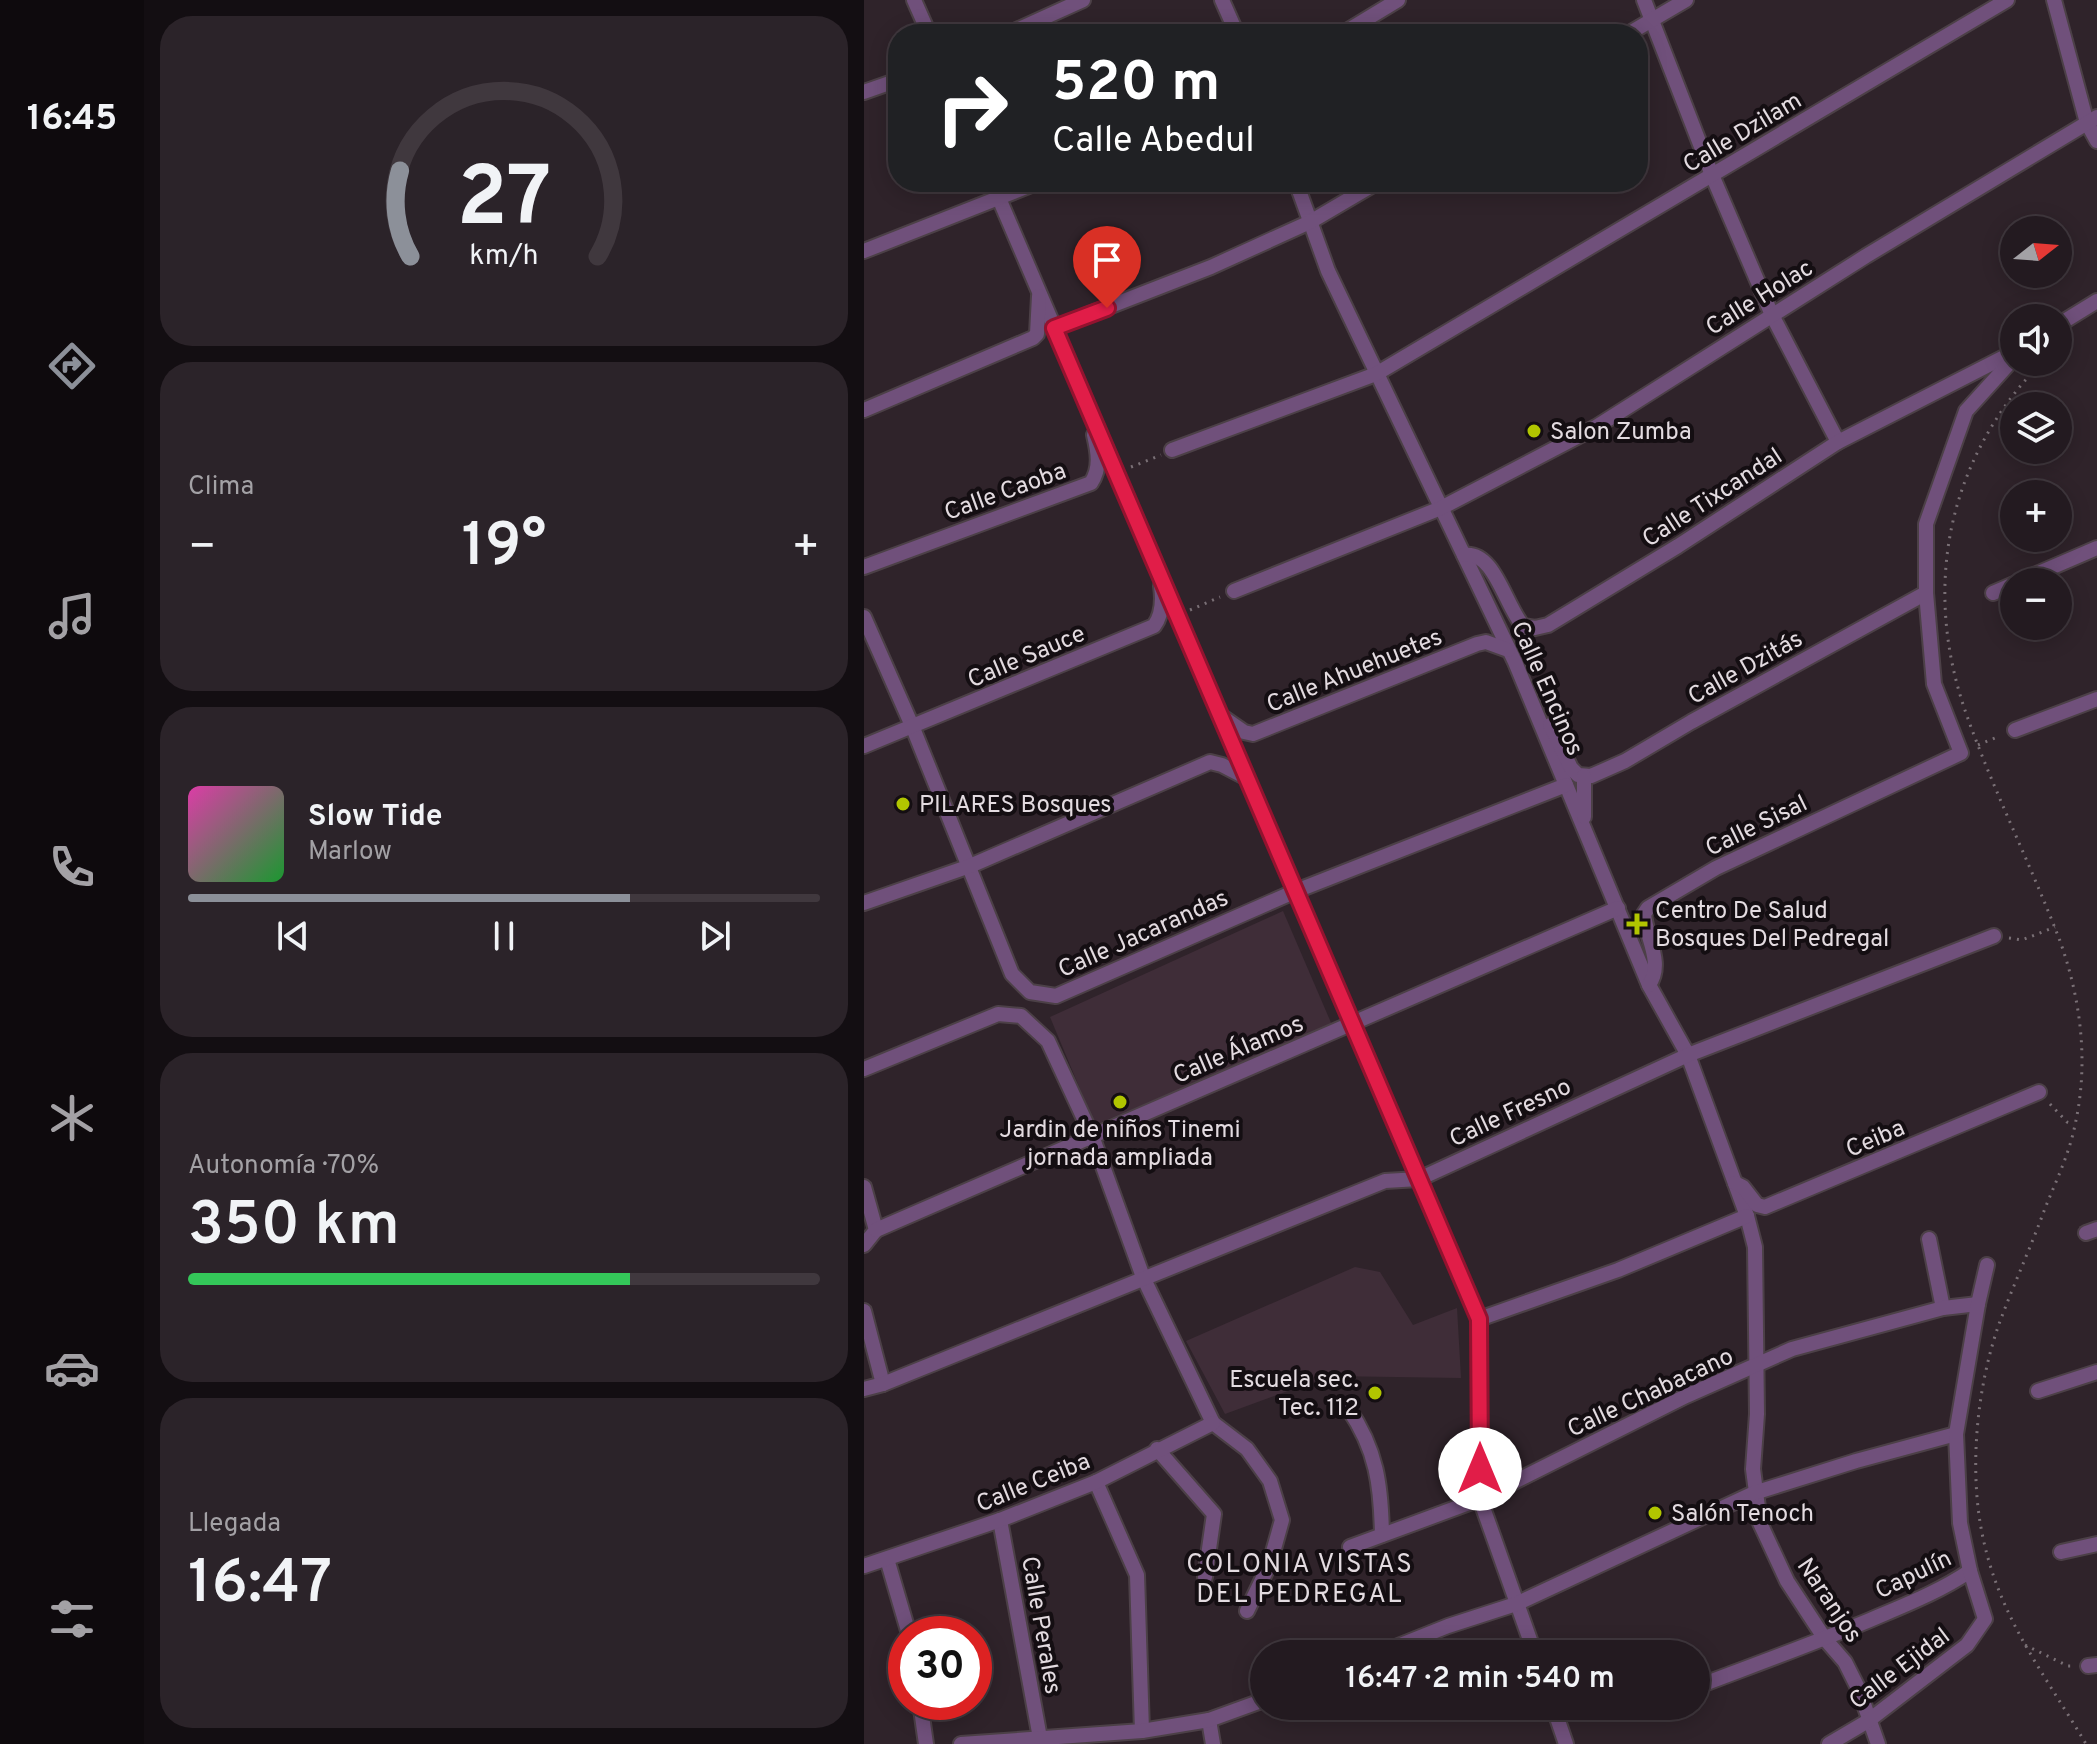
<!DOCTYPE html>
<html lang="es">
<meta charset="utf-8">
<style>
:root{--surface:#231a20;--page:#2b2329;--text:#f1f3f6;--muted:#a3a1a5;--line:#40383e;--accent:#8c9099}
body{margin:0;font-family:Overpass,sans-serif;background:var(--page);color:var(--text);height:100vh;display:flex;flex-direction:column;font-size:30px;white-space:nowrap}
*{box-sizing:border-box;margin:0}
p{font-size:26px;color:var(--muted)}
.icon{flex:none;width:44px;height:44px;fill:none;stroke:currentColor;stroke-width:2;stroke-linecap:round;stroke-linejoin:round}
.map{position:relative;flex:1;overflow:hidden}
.panel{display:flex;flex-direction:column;gap:16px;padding:16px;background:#130e12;width:720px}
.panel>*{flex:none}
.hud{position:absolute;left:24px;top:24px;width:760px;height:168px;border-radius:32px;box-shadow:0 4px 20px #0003,0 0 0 2px var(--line);background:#202124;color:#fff;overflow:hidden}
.needle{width:52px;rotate:73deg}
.tools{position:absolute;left:1136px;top:216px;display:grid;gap:16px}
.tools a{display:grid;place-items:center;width:72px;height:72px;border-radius:50%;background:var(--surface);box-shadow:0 4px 20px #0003,0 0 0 2px var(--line);font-size:40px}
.speed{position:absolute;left:24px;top:1616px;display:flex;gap:16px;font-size:40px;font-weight:700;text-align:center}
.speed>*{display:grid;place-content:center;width:104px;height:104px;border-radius:50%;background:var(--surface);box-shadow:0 4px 20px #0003,0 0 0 2px var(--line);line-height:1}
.speed .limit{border:12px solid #d22;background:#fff;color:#111}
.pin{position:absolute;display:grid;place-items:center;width:68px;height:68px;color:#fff;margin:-82px -34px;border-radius:50% 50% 50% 0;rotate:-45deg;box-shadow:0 0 8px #0007}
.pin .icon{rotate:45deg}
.me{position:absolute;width:88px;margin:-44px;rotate:0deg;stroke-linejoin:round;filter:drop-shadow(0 0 6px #0008)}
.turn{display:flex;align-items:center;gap:28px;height:168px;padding:0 32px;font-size:36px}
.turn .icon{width:104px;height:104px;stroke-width:2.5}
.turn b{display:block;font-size:56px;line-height:68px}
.big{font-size:60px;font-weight:600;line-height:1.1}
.panel .card{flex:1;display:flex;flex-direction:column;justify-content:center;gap:12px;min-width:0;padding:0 28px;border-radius:32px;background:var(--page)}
.panel .dial{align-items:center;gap:0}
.dial svg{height:208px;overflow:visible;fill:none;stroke:var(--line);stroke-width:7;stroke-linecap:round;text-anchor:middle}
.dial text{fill:var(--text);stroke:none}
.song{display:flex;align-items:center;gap:24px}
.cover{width:96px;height:96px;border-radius:12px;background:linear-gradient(135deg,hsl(320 70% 55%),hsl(130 70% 35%))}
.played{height:8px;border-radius:4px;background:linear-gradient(90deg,var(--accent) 70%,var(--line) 70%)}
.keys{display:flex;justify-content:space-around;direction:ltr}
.heat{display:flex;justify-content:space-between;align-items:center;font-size:44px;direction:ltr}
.charge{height:12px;border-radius:6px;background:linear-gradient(90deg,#34c759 70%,var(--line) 0)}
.trip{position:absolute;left:386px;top:1640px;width:460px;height:80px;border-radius:40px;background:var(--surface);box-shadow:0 4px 20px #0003,0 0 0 2px var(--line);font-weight:600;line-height:80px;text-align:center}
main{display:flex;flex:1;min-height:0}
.menu{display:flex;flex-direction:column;width:144px;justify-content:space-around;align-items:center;background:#0e0a0d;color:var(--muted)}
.menu .icon{width:56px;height:56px}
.menu .selected{color:var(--accent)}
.menu b{font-size:36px;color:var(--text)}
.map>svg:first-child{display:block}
</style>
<main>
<nav class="menu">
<b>16:45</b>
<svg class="icon selected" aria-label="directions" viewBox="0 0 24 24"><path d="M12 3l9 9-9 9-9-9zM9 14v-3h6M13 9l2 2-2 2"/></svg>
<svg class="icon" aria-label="music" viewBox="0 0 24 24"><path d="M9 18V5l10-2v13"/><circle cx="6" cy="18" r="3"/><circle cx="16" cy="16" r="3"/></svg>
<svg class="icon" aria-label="phone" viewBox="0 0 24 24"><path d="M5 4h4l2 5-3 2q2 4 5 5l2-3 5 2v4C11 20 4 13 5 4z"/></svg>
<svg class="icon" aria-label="climate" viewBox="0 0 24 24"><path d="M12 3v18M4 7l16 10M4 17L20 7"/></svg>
<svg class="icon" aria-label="car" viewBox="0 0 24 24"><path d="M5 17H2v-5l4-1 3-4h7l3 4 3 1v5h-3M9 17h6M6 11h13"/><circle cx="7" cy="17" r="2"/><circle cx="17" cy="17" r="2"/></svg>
<svg class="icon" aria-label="filters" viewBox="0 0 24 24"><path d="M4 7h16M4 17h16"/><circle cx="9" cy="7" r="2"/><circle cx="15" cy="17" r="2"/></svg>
</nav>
<section class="panel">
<div class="card dial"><svg viewBox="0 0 100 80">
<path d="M14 69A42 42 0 1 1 86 69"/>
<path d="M14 69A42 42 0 0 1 10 36" stroke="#8c9099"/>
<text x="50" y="56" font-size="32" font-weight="700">27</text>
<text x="50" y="72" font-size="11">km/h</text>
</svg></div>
<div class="card"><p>Clima</p>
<div class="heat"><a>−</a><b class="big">19°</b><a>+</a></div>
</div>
<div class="card">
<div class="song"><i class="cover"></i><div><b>Slow Tide</b><p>Marlow</p></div></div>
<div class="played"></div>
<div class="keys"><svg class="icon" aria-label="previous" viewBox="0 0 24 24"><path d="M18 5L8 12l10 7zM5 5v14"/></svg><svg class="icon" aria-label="pause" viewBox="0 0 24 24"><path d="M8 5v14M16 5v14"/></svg><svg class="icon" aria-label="next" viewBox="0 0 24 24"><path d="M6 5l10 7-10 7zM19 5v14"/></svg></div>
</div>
<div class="card"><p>Autonomía · 70%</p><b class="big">350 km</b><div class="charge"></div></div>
<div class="card"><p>Llegada</p><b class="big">16:47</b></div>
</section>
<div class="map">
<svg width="1233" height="1744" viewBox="0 0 1233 1744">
<rect width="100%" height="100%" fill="#2f232a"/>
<!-- built -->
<g fill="#3f2d38">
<path d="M419 911 468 1025 231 1125 186 1017Z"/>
<path d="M491 1267 516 1272 549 1325 593 1308 597 1378 465 1376 361 1414 322 1341Z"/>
</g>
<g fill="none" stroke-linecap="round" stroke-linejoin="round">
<!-- street casing -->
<g stroke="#4c4047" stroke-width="18">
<g id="street">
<path d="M50 0 65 34"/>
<path d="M358 0 373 34"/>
<path d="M780 0 848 175 908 315 974 442"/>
<path d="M1190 0 1223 123 1233 141"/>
<path d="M144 34 219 0"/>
<path d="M478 34 534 0"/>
<path d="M764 34 822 0"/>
<path d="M0 92 34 80"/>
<path d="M128 182 615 1319 616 1499 671 1654"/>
<path d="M432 182 464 271 651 662 785 985 824 1055 883 1216 891 1247 893 1414 889 1469 896 1523 923 1581 961 1639 981 1662 995 1690 1014 1744"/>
<path d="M0 251 175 182"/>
<path d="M1194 325 1233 301"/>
<path d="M190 328 347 267 446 222 514 182"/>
<path d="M0 410 169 338 173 334 175 296"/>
<path d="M308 450 512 374 1143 0"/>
<path d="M600 555C630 550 641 605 659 626L671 628 684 625 814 546 974 442 1150 352"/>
<path d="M0 567 227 483C237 468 234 452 230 435"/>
<path d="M1154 582 1233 548"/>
<path d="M370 591 577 508 732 427 1002 256 1233 117"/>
<path d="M1129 593 1150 584"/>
<path d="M0 617 49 728 148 974 166 992 192 996 432 891 702 785"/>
<path d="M357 716 380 732 389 734 613 644 622 642 644 650"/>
<path d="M686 725 707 768 714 775 727 776 761 761 827 722 1062 593"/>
<path d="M1151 730 1233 699"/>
<path d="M0 746 290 626C299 614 299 600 297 586"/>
<path d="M720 776V817"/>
<path d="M0 903 106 866 346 762 358 765 383 778"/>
<path d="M785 985C800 963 782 938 780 914L784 908 852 868 1097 753 1070 684 1062 593V524L1102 411 1150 358"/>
<path d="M0 1069 134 1014 157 1016 184 1041 228 1136 279 1277 349 1423 383 1449 406 1481 418 1520 406 1563 383 1611"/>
<path d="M871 1183 879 1187 893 1205 901 1207 1175 1092"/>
<path d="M0 1187 12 1230 0 1245"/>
<path d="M12 1230 754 908"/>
<path d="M1222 1233 1233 1229"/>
<path d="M1065 1239 1079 1308"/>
<path d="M0 1311 19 1384"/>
<path d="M615 1319 754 1270 883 1216"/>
<path d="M0 1389 19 1384 521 1181 555 1179 824 1055 1130 936"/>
<path d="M1174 1391 1233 1372"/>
<path d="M484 1408C513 1450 517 1486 518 1535"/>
<path d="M293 1449 350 1514 341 1577"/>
<path d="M232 1482 273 1575 278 1731"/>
<path d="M136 1520 176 1738"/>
<path d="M486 1547 616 1499 822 1396 928 1349 1079 1308 1114 1304"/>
<path d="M1197 1552 1233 1544"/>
<path d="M23 1559 45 1634"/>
<path d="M0 1566 136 1520 232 1482 349 1423"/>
<path d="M514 1654 584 1626 652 1604 890 1493 992 1461 1092 1434"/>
<path d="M1224 1666 1233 1665"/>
<path d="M832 1687C890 1665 948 1644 1006 1620 1041 1605 1075 1592 1106 1571"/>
<path d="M56 1702 62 1744"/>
<path d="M689 1706 702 1744"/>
<path d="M345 1720 349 1744"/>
<path d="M97 1744 278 1731 345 1720 400 1700"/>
<path d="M965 1744 1004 1721 1103 1645 1121 1619 1106 1571 1096 1523 1092 1434 1114 1304 1123 1265"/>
</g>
</g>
<!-- path -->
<g stroke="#7a7076" stroke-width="3" stroke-dasharray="2 6" stroke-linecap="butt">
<path d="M1194 345 1202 338"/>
<path d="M1178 362C1083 459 1057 588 1103 716 1130 792 1167 865 1196 941 1217 1000 1225 1063 1211 1125 1205 1155 1191 1183 1180 1211 1166 1249 1149 1286 1135 1324 1114 1384 1106 1459 1116 1522 1131 1613 1177 1668 1222 1744"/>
<path d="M267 467 297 455"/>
<path d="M326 610 356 597"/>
<path d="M1114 745 1136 736"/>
<path d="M1145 938 1158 940 1191 927"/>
<path d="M1186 1104 1203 1122 1210 1124"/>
<path d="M1161 1645 1204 1666H1212"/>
</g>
<!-- street -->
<use href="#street" stroke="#70507b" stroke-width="14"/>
</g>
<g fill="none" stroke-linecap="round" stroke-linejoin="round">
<!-- route casing -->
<g stroke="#92132f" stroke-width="20">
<path id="route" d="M243 308 190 328 615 1319 616 1469"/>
</g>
<!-- route -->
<use href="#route" stroke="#e11d48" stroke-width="14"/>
</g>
<!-- markers -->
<g fill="#b1c500" stroke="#140e12" stroke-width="3">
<circle cx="670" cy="431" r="8"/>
<circle cx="39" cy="804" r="8"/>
<path d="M769 912h8v8h8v8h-8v8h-8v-8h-8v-8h8z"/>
<circle cx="256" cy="1102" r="8"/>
<circle cx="511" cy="1393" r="8"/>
<circle cx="791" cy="1513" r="8"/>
</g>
<g text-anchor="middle" stroke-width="8" stroke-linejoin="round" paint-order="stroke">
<!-- street labels -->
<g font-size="24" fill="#e3dbe0" stroke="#140e12">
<text transform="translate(878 132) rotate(-31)" y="8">Calle Dzilam</text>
<text transform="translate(895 297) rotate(-32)" y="8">Calle Holac</text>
<text transform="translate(141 491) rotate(-20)" y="8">Calle Caoba</text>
<text transform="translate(848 497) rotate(-33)" y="8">Calle Tixcandal</text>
<text transform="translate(162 656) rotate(-23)" y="8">Calle Sauce</text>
<text transform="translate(881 667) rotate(-29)" y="8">Calle Dzitás</text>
<text transform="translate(490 670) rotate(-22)" y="8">Calle Ahuehuetes</text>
<text transform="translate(684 688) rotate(66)" y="8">Calle Encinos</text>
<text transform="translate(892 825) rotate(-26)" y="8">Calle Sisal</text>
<text transform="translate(279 933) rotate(-24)" y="8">Calle Jacarandas</text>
<text transform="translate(374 1049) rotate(-23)" y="8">Calle Álamos</text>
<text transform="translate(646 1112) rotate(-25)" y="8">Calle Fresno</text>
<text transform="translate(1011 1138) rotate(-23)" y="8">Ceiba</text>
<text transform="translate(786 1392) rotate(-25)" y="8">Calle Chabacano</text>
<text transform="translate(169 1482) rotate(-22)" y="8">Calle Ceiba</text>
<text transform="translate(1049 1574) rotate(-26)" y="8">Capulín</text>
<text transform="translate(966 1600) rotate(56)" y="8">Naranjos</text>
<text transform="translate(178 1625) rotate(80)" y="8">Calle Perales</text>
<text transform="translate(1035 1668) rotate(-37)" y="8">Calle Ejidal</text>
</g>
<!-- poi labels -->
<g font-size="24" fill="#e3dbe0" stroke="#140e12" text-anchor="start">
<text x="686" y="439">Salon Zumba</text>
<text x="55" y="812">PILARES Bosques</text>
<text x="791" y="918">Centro De Salud<tspan x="791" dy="28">Bosques Del Pedregal</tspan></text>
<text x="256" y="1137" text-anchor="middle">Jardin de niños Tinemi<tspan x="256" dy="28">jornada ampliada</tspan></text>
<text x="495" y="1387" text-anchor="end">Escuela sec.<tspan x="495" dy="28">Tec. 112</tspan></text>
<text x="807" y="1521">Salón Tenoch</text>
</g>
<!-- neighbourhood labels -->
<g font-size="26" letter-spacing="2" fill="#e3dbe0" stroke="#140e12">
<text x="436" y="1572">COLONIA VISTAS<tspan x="436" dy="30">DEL PEDREGAL</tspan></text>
</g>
</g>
</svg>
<div class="tools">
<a><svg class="needle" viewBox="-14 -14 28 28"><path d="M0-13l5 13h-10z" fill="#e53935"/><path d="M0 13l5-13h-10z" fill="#a3a1a5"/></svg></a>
<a><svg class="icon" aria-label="sound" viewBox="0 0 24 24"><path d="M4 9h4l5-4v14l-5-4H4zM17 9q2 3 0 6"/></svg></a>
<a><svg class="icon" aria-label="layers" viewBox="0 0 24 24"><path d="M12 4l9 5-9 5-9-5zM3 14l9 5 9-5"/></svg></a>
<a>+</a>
<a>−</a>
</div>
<div class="speed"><div class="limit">30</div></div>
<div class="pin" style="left:243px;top:308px;background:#d93025"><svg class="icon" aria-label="arrive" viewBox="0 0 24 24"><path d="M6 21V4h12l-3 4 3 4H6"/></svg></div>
<svg class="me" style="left:616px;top:1469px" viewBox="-20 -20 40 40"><circle r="19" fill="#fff"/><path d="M0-13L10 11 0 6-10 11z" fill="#e11d48"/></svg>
<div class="trip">16:47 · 2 min · 540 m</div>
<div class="hud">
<div class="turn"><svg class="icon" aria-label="right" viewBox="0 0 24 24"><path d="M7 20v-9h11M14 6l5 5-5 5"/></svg><div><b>520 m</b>Calle Abedul</div></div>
</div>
</div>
</main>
